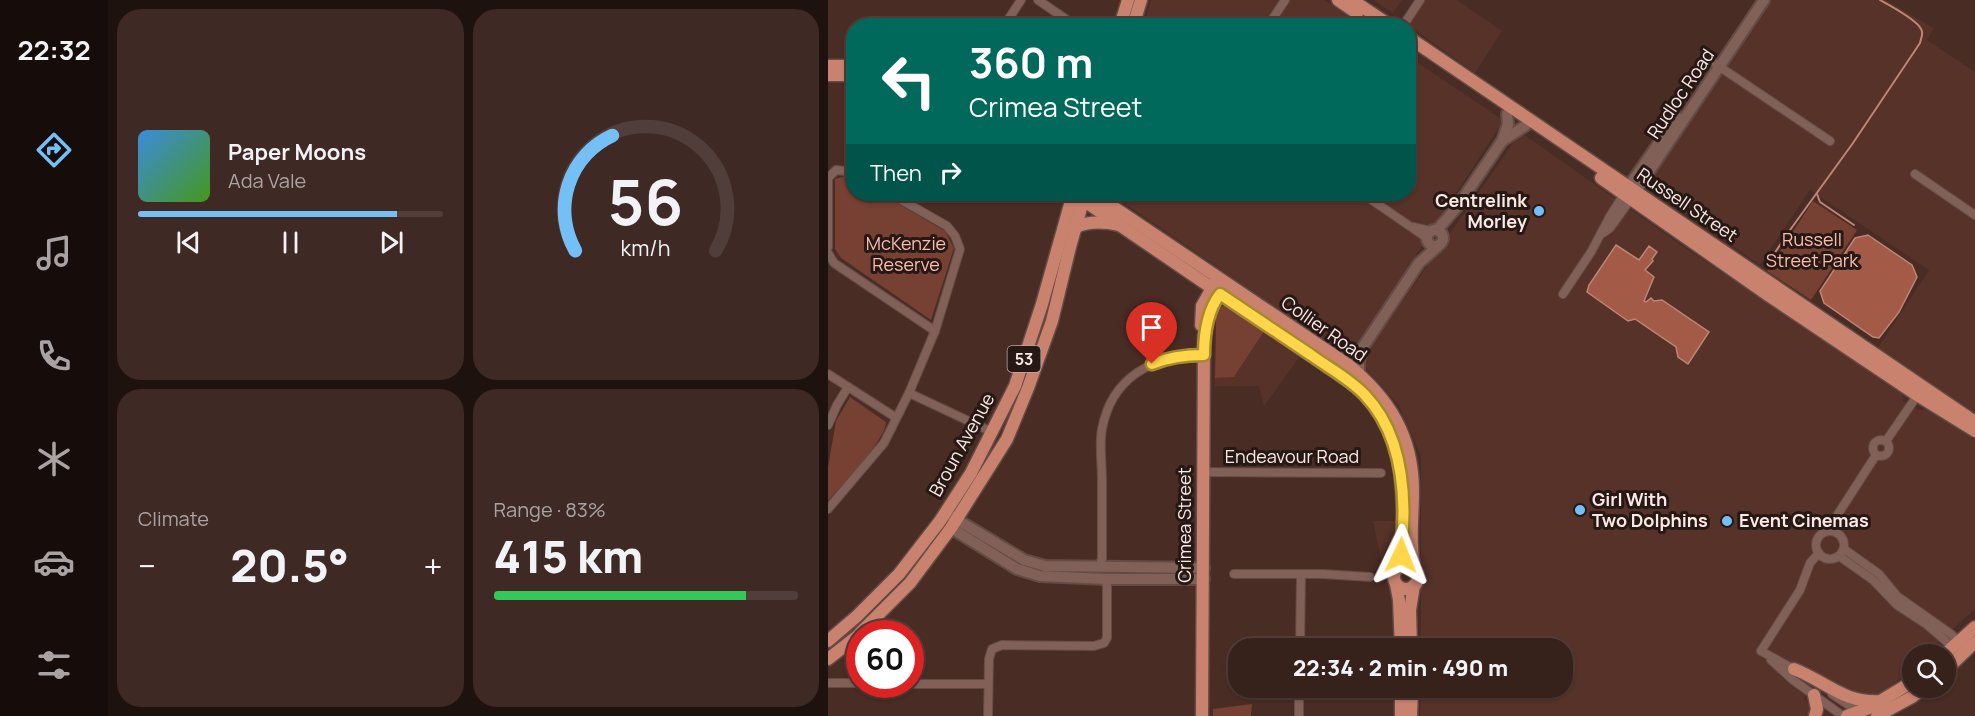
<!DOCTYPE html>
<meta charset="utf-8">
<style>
:root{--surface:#37211b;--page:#3e2924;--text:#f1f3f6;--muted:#aaa3a3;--line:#513e3a;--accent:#74c0f6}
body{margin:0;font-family:Manrope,sans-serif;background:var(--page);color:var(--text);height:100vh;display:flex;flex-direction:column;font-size:22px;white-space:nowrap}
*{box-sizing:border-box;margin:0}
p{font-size:20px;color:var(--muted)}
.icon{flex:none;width:33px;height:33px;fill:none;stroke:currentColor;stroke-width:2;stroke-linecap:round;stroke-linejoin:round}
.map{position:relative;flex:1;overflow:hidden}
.side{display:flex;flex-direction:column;gap:9px;padding:9px;background:#1e120f;width:720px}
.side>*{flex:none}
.banner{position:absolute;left:18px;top:18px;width:570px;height:183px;border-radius:24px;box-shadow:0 2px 4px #0004,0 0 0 2px var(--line);background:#00695c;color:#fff;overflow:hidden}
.fabs{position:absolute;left:1074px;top:644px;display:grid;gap:12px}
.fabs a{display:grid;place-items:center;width:54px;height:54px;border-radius:50%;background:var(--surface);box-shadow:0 2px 4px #0004,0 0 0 2px var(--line);font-size:30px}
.speed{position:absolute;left:18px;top:620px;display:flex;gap:12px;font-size:30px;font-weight:700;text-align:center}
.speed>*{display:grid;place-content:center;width:78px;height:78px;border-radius:50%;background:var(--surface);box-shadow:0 2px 4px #0004,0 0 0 2px var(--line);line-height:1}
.speed .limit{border:9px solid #d22;background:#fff;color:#111}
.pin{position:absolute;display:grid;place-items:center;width:51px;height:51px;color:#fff;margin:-62px -26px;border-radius:50% 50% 50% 0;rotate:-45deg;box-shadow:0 0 6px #0007}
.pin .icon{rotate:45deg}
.me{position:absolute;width:66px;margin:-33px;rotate:2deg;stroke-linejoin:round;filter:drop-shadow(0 0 4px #0008)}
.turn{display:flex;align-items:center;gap:21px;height:126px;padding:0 24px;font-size:27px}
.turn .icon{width:78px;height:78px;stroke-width:2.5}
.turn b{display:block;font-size:42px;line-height:51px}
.then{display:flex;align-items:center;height:57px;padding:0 24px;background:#0003;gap:12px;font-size:22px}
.big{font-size:45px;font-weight:800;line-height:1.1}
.side .card{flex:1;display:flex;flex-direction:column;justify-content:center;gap:9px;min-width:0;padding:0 21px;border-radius:24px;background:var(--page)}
.side .dial{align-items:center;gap:0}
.dial svg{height:156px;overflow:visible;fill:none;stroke:var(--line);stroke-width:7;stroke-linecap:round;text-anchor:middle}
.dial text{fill:var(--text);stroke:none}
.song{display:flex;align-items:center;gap:18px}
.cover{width:72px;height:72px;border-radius:9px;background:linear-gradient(135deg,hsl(210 70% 55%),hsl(100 70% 35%))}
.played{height:6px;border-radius:3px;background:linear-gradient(90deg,var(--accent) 85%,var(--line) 85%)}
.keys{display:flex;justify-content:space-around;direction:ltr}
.heat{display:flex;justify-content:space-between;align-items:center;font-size:33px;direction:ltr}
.charge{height:9px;border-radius:4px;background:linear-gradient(90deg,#34c759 83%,var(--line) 0)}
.side .tiles{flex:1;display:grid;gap:9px;grid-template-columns:repeat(2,1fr)}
.trip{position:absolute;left:400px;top:638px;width:345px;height:60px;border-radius:24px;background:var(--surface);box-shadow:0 2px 4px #0004,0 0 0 2px var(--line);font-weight:800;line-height:60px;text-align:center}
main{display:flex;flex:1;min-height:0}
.tab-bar{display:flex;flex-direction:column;width:108px;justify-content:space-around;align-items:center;background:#160d0b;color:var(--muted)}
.tab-bar .icon{width:42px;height:42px}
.tab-bar .active{color:var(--accent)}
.tab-bar b{font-size:27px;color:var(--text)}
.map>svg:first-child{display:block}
</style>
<main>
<nav class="tab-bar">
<b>22:32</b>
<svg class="icon active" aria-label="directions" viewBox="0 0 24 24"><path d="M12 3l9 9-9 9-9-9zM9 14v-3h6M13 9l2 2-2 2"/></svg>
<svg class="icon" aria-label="music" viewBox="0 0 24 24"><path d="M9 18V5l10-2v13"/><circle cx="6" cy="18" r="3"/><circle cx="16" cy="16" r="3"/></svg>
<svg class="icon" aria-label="phone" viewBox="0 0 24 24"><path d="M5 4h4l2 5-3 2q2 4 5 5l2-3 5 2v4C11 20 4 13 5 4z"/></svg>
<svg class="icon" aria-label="climate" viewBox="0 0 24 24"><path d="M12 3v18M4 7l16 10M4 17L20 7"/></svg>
<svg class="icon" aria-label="car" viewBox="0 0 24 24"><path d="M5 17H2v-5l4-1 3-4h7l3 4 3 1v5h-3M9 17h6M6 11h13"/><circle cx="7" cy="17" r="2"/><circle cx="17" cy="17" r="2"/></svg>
<svg class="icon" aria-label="filters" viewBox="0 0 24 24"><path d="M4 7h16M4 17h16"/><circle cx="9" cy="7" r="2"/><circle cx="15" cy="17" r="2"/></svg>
</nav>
<section class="side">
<div class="tiles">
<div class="card">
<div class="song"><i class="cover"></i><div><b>Paper Moons</b><p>Ada Vale</p></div></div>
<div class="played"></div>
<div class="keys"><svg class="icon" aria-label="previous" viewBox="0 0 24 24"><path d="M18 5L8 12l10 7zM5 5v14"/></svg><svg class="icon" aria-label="pause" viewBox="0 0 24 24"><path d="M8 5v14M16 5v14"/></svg><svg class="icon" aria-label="next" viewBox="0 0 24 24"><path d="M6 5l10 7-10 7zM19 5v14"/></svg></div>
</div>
<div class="card dial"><svg viewBox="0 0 100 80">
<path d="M14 69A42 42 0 1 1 86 69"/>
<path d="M14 69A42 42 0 0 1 33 10" stroke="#74c0f6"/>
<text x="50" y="56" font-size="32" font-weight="700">56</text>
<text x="50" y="72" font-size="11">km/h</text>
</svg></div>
<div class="card"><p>Climate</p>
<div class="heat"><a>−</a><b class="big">20.5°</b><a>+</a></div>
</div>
<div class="card"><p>Range · 83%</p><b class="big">415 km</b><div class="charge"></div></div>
</div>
</section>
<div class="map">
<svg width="1147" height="716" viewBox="0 0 1147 716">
<rect width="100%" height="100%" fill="#492c24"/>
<!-- built -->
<g fill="#563228">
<path d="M323 0H496L534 25 316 26Z"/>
<path d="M545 0H574L565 13Z"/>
<path d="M592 0H629L674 31 647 73 580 25Z"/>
<path d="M944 0H1058L1106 28 1099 40 1147 72V414L1049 349 1101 270 982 190 932 265 819 186Z"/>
<path d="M581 57 672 118 673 125 529 345 522 352 516 354 296 203 288 194H580Z"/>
<path d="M690 136H698L863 252 955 312 1074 394 1075 401 1091 410 1097 409 1107 414 1147 440V609L1108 644 1101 654H1084V668L1066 684 1052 693 1042 696 1018 692 992 677 976 698 982 706V712L979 716H592L593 687H735V648H593V456L571 406 532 362Z"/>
<path d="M437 330 473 355 436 406 431 386H387V378L406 377Z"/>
<path d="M545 521H567V553L562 560 553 559Z"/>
</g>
<!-- green -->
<g fill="#764032">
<path d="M22 175 25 177 26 194H53L117 231 126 248 103 320 13 258 7 249V179Z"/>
<path d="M985 201 1029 230 983 300 939 271Z"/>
<path d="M395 306H399L437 330 406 377 387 378 388 314 390 308Z"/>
<path d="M22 397 58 422C58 440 13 486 0 501V467L8 421Z"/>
<path d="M424 704 423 716H385V709Z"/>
</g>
<!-- water -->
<g fill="#a35a46" stroke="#be8575" stroke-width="1.5">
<path d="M1040 235 1084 265 1089 277 1071 312 1051 338 1045 337 996 303 992 291 1027 238Z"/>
<path d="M788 245 811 260 821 246 829 252 824 259 825 261 817 270 826 277 816 301 818 302 823 298 826 301 834 300 881 332 860 364 850 357 848 347 807 319 800 321 759 292 761 285Z"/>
</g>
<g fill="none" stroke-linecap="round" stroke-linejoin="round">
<!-- stream -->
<g stroke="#be8575" stroke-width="2">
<path d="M989 194 992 202 1026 225"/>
<path d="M942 260 962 230 1025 143 1092 43C1093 38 1096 33 1093 29 1088 19 1062 6 1052 0"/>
</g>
<!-- street casing -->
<g stroke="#644b45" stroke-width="10">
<g id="street">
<path d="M210 0 248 26"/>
<path d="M176 26 193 0"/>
<path d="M440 26 457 0"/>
<path d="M575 26 592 0"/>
<path d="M886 63 1002 141"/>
<path d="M1087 174 1147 215"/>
<path d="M535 194 599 238"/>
<path d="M585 227 603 231"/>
<path d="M775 233 782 228 805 196"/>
<path d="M0 247V178L8 170 26 172"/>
<path d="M0 253 6 263 107 331"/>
<path d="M735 294 763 252 781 218 798 191"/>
<path d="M0 374 67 417"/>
<path d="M81 393 164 432"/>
<path d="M0 425 9 405 20 387"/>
<circle cx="1053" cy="448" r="8"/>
<path d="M1058 441 1091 393"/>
<path d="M375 472 553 473"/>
<path d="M0 509 56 443 81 393 107 331 132 249 127 236 119 226 63 194"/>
<circle cx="1002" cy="545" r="14"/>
<path d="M1005 531V524L1010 514 1048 455"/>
<path d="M1016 549 1051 574 1069 596 1123 634 1133 644"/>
<path d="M1011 556 1045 580 1069 605 1098 624 1126 648"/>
<path d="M271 566 274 559C274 533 274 506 274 480 274 464 271 445 274 429 284 376 325 356 376 355"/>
<path d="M406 574H495L542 577"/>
<path d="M472 648 473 574"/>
<path d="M933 651 969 671"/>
<path d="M933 651 972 590 982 563 991 553"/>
<path d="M943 660 965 680 1015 716"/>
<path d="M0 683H32"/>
<path d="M82 684H160"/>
<path d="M1004 694 1031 712"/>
<path d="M160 716 161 659 164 649 174 645 266 646 276 643 279 638V587L278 579"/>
<path d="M471 716V687"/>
</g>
</g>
<!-- secondary casing -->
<g stroke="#644b45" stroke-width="14">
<g id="secondary">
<path d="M674 141 697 126"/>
<path d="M801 186 849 117"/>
<path d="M808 191 936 0"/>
<circle cx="607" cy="238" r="8"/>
<path d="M609 230 629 207 674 141 680 124 679 114"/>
<path d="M518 370C519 360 527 353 535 347L591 263 609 247"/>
<path d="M531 374V361L535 347"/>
<path d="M123 516 196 560 217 566 376 568"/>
<path d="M123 528 189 569 212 576 278 579H376"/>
</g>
</g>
<!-- primary casing -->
<g stroke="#644b45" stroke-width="15">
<g id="primary">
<path d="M510 0 529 13"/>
<path d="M524 0 563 26"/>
<path d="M292 26 300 0"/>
<path d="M305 26 313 0"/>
<path d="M580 37 1147 422"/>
<path d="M0 66H26"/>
<path d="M0 75H26"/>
<path d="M773 178 940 295 1089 395 1147 431"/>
<path d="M246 194 522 382C576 421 576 484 574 545L573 555 568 570"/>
<path d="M266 194 519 364C561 398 585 436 585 491 585 518 581 543 587 570"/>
<path d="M248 227C261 221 277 222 291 225"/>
<path d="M373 325 374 306 387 283"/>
<circle cx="578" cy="577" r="12"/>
<path d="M568 584 571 600 573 648"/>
<path d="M32 633 82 583 123 528 179 439 200 388 224 321 242 247 257 194"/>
<path d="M0 641 29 616 71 574 112 521 143 473 187 386 214 304 245 194"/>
<path d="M583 648 582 610 586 585"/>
<path d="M1117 654 1147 627"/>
<path d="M0 659 32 634"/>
<path d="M966 669C999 682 1016 704 1054 701"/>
<path d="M1118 670 1147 642"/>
<path d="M986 695 989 709 987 716"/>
<path d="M374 716 376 335 382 309 396 287"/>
<path d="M573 716V687"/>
<path d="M583 716 584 687"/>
<path d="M1019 716 1041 708 1084 682"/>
<path d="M1049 716 1084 697 1097 687"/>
</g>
</g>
<!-- street -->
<use href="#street" stroke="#806057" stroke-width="8"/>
<!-- secondary -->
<use href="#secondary" stroke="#806057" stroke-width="10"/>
<!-- primary -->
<use href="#primary" stroke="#c8826e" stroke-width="12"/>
</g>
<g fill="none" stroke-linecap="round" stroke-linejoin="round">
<!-- route casing -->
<g stroke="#a68a30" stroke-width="15">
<path id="route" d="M324 364C341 357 358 355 376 355 376 334 379 311 392 294 422 314 452 334 483 355 501 368 522 379 537 395 577 437 579 501 573 555"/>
</g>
<!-- route -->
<use href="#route" stroke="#ffd54a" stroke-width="10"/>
</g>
<!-- markers -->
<g fill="#74c0f6" stroke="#261915" stroke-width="2">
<circle cx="711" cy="211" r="6"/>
<circle cx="752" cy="510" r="6"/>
<circle cx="899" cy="521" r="6"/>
</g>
<g text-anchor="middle" stroke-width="6" stroke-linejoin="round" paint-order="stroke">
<!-- shield labels -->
<rect fill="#261915" stroke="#bcaba5" stroke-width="1.5" x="179.5" y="346" width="33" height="26" rx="4.5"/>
<g font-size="16" font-weight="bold" fill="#fce9e3">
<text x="196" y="365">53</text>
</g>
<!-- street labels -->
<g font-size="18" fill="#fce9e3" stroke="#261915">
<text transform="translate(853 94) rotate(-56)" y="6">Rudloc Road</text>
<text transform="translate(859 205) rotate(34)" y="6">Russell Street</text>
<text transform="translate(496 329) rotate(35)" y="6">Collier Road</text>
<text transform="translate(134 445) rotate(-61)" y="6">Broun Avenue</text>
<text x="464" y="463">Endeavour Road</text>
<text transform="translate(357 525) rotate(-90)" y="6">Crimea Street</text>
</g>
<!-- poi labels -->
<g font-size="18" font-weight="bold" fill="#fce9e3" stroke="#261915" text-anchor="start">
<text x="699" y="207" text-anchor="end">Centrelink<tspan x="699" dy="21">Morley</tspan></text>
<text x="764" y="506">Girl With<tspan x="764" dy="21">Two Dolphins</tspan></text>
<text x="911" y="527">Event Cinemas</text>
</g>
<!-- park labels -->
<g font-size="18" fill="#fcbcaa" stroke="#261915">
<text x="984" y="246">Russell<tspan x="984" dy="21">Street Park</tspan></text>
<text x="78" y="250">McKenzie<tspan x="78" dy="21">Reserve</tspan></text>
</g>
</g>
</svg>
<div class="fabs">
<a><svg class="icon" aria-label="search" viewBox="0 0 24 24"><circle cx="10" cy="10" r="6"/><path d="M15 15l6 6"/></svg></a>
</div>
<div class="speed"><div class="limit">60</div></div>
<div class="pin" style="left:324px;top:364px;background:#d93025"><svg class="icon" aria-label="arrive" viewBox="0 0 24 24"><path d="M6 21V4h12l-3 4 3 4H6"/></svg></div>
<svg class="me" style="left:573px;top:555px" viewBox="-20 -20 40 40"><path d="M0-17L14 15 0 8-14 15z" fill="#ffd54a" stroke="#fff" stroke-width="4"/></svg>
<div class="trip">22:34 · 2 min · 490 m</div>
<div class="banner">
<div class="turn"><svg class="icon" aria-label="left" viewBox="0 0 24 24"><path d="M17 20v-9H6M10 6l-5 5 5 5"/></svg><div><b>360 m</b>Crimea Street</div></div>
<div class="then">Then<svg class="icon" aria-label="right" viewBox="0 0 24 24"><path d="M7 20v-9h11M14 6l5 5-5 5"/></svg></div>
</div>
</div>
</main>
